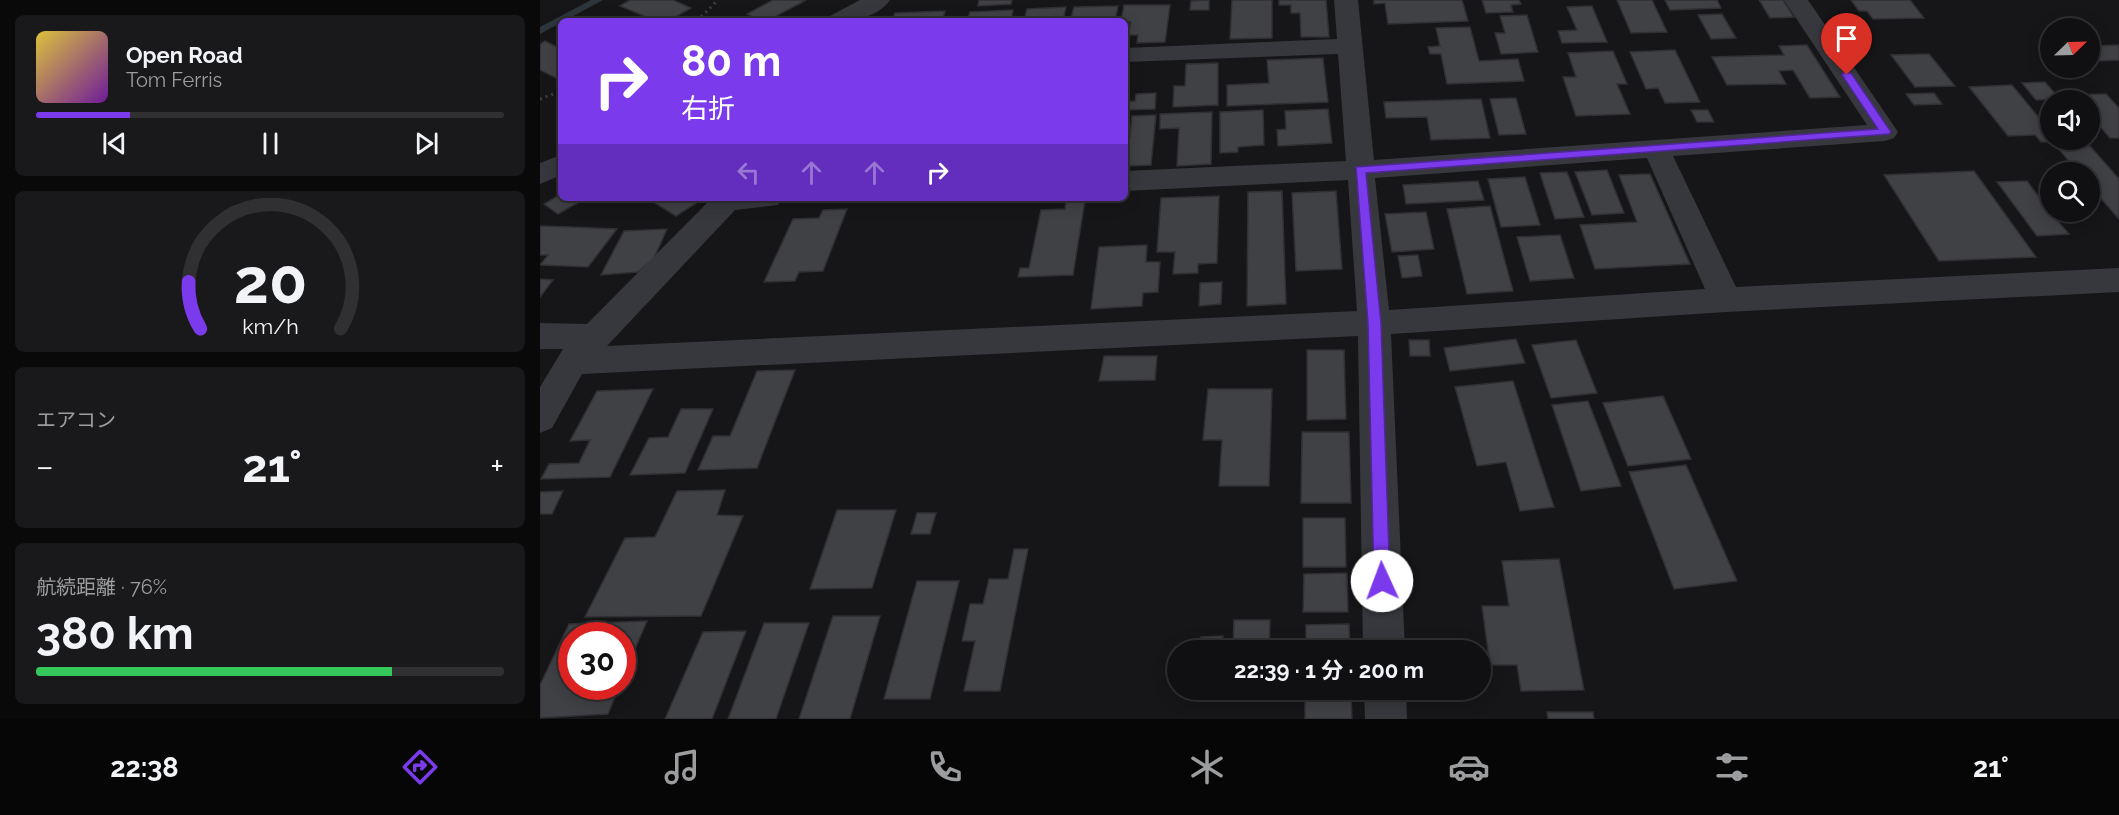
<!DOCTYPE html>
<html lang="ja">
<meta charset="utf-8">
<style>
:root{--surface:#101012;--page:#19191b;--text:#f1f3f6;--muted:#9c9d9f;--line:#303032;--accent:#7c3aed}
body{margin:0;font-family:Raleway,"Noto Sans JP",sans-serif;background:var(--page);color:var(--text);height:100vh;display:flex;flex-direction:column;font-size:22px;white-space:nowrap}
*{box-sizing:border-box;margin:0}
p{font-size:20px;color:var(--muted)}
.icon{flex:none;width:33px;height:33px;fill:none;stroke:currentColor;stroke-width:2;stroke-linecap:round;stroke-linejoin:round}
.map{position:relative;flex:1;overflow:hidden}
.sheet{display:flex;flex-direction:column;gap:15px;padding:15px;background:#09090a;width:540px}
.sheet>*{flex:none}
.hud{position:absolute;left:18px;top:18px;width:570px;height:183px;border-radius:9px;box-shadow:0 3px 15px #0003,0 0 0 2px var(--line);background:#7c3aed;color:#fff;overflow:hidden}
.needle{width:39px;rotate:67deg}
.tools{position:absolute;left:1500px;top:18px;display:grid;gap:12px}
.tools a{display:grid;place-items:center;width:60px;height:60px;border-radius:50%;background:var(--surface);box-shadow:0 3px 15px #0003,0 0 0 2px var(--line);font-size:30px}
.speed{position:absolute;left:18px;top:622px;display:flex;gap:12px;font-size:30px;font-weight:700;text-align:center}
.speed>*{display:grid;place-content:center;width:78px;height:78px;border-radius:50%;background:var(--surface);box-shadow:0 3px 15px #0003,0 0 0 2px var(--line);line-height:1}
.speed .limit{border:9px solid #d22;background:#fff;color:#111}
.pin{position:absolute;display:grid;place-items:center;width:51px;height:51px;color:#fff;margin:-62px -26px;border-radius:50% 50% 50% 0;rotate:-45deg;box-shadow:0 0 6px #0007}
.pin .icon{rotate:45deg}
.me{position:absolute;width:66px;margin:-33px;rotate:358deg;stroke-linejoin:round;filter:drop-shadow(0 0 4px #0008)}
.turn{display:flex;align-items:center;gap:21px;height:126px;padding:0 24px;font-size:27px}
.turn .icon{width:78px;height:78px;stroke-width:2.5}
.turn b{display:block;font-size:42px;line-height:51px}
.lanes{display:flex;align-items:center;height:57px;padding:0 24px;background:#0003;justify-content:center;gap:30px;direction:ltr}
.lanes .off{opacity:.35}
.big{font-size:45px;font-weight:700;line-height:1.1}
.sheet .tile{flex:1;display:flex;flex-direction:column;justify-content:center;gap:9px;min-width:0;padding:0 21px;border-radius:9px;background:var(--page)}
.sheet .dial{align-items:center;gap:0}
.dial svg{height:156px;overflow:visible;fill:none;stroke:var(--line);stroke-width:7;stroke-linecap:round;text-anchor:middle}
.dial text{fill:var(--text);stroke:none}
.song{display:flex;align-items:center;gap:18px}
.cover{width:72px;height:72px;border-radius:9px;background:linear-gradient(135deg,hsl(50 70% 55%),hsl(280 70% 35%))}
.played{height:6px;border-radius:3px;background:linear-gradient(90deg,var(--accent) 20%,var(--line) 20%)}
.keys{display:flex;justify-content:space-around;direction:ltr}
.heat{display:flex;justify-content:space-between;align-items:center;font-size:33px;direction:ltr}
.charge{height:9px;border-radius:4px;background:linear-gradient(90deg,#34c759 76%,var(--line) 0)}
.trip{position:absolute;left:627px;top:640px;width:324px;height:60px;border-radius:30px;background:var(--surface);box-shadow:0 3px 15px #0003,0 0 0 2px var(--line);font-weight:700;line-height:60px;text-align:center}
.tabs{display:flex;height:96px;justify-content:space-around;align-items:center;background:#060607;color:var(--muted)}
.tabs .icon{width:42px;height:42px}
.tabs .active{color:var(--accent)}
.tabs b{font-size:27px;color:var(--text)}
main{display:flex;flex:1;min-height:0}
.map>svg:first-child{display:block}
</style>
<main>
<section class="sheet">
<div class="tile">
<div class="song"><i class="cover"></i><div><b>Open Road</b><p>Tom Ferris</p></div></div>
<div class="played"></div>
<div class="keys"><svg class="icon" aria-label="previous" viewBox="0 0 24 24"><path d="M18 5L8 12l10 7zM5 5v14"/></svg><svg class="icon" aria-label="pause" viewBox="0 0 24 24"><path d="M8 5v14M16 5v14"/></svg><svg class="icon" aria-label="next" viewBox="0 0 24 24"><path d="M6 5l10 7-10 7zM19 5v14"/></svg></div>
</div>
<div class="tile dial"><svg viewBox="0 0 100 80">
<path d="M14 69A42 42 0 1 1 86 69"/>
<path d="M14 69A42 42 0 0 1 8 45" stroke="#7c3aed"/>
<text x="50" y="56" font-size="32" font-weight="700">20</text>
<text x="50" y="72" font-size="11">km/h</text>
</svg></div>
<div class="tile"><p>エアコン</p>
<div class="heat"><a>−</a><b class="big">21°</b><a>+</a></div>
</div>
<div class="tile"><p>航続距離 · 76%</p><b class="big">380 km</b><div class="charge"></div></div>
</section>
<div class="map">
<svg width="1579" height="719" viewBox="0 0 1579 719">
<rect width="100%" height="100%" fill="#161618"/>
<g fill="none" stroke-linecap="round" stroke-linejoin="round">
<!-- stream -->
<path fill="#2c353c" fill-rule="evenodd" d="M51 0H63L0 34V27Z"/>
</g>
<!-- building -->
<g fill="#404145" stroke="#303034" stroke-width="1.5">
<path d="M90 0H133L151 8 128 21H116L80 6Z"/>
<path d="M233 0H266L227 21H220L207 14Z"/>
<path d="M439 0H472L471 4 438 6Z"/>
<path d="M669 0V10H650L651 1Z"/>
<path d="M692 0H732V38L690 39Z"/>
<path d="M739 0H786L789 37H761L760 13H751V5H739Z"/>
<path d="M834 0H922L928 21 848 24 845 3 834 4Z"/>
<path d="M942 0H979L981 4 971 5 973 12 946 13Z"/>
<path d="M1077 0H1112L1127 32 1091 33Z"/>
<path d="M1125 0H1177L1181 8 1130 10Z"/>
<path d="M1219 0H1243L1254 17 1230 18Z"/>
<path d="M1311 0H1370L1384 18 1333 19 1327 11H1319Z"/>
<path d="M584 5H630L625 42 597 43 598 35H588L591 22 581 21Z"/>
<path d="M578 6 575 21H530L534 7Z"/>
<path d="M1052 6 1067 42 1022 43 1018 31 1037 30 1027 7Z"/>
<path d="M526 7 523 21H484L487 9Z"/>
<path d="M473 10 471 21H427L430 12Z"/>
<path d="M405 11 402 21H352L355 13Z"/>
<path d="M1182 14 1196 38 1171 39 1158 15Z"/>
<path d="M987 15 998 52 961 54 955 33H965L960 16Z"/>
<path d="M930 27 939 61 978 59 984 81 907 84 901 54H890L888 47 900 46 896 28Z"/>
<path d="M5 41 21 49 20 80 0 70V44Z"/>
<path d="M1267 45 1300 97 1270 98 1253 70 1239 71 1246 84 1187 85 1172 57 1244 55 1239 46Z"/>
<path d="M1579 45V60L1557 61 1550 53V46Z"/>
<path d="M1135 50 1160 102 1125 103 1118 88 1106 89 1090 52Z"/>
<path d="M1073 51 1087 84H1077L1090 114 1036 116 1023 77H1036L1028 53Z"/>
<path d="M1389 54 1415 86 1375 87 1351 55Z"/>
<path d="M783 58 788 102 687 106V85L729 83 727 60Z"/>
<path d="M678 63V105L633 107 634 86H645L646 64Z"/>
<path d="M1505 82 1520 99 1496 100 1482 83Z"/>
<path d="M1472 85 1510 131V140L1519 142H1501L1495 135 1468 136 1429 87Z"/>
<path d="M616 93 615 109 585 110V102L595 101 596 94Z"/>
<path d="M1394 93 1402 104 1374 105 1366 94Z"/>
<path d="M1566 94 1579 108V138H1570L1550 115V100H1536L1532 95Z"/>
<path d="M976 98 986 134 959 135 950 99Z"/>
<path d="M941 99 950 138 891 140 887 117 846 118 844 102Z"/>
<path d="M788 109 792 143 738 146 737 130 746 129 745 111Z"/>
<path d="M723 110 724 145 698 147V152L680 153V112Z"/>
<path d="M1151 110H1168L1174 122H1157Z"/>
<path d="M672 112 671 164 637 166 639 128 620 129V114Z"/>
<path d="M616 115 611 165 585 166V138L590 137 592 116Z"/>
<path d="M1550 146 1579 179V219L1550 186V172H1538L1517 147Z"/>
<path d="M1067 170 1084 213 1052 215 1035 172Z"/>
<path d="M1434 171 1496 257 1399 261 1344 175Z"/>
<path d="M1027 172 1044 217 1015 219 1000 173Z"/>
<path d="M1110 174 1150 264 1055 269 1040 225 1097 222 1079 175Z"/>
<path d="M985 177 1000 225 961 227 948 179Z"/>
<path d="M938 181 944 200 866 204 863 185Z"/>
<path d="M1487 181 1510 212 1529 234 1497 236 1457 182Z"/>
<path d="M742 191 746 304 707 306 708 192Z"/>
<path d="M796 191 802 269 756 271 752 193Z"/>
<path d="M21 194V198H46L18 214 4 204Z"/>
<path d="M679 196 677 263 658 264V273L633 274 635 252H617L621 198Z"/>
<path d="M107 198H164L136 216Z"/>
<path d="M545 200 533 275 478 277 480 268H489L501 210 525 209 526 201Z"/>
<path d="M950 206 973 291 927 294 907 209Z"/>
<path d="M307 209 283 271 259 272 255 281 224 282 253 219 279 218 283 210Z"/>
<path d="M886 212 894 249 852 252 845 214Z"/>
<path d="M0 226 31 227 77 229 48 267 0 265 8 255H0Z"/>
<path d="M127 229 114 258 98 272 61 275 84 231Z"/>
<path d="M1020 235 1034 278 990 281 977 237Z"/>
<path d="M607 245 606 262H620L618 292 603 293 602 306 551 309 559 247Z"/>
<path d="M878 255 882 276 862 278 858 256Z"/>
<path d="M0 279 13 280 0 297Z"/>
<path d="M682 282 681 304 659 306 660 283Z"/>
<path d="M976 339 985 363 910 371 904 348Z"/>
<path d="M869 340H889L890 356H870Z"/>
<path d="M1036 340 1057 393 1011 398 992 345Z"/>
<path d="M767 350H804L806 419 767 420Z"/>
<path d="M564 356H617L615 380 559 381Z"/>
<path d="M255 370 217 468 158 470 173 436H190L217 371Z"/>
<path d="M973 381 998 459 1014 507 980 511 966 462 937 466 915 387Z"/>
<path d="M113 389 70 477 1 479 9 464 39 463 50 440 30 441 57 391Z"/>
<path d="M668 389H732L729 486H679L682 440H663Z"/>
<path d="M1123 396 1151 459 1088 466 1063 403Z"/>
<path d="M1048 401 1081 486 1041 491 1012 405Z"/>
<path d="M141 409H173L145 473 90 475 109 438 128 437Z"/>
<path d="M762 432H809L811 503H761Z"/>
<path d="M1146 465 1197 581 1134 589 1089 472Z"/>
<path d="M185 490 177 515 203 516 161 616 45 617 85 538 115 537 137 491Z"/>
<path d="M23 491 12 514H0V492Z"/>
<path d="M297 510H356L332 588 270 589Z"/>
<path d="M377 513H396L390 534H371Z"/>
<path d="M763 518H805L806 567H763Z"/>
<path d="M474 549H488L460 691H424L435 641H422L430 604H443L449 579H468Z"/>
<path d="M1019 559 1044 690 981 691 977 665H950L942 606H969L962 561Z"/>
<path d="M807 573 808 612H763L764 574Z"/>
<path d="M377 581H419L390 699H344Z"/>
<path d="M293 616H340L310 719H259Z"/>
<path d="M694 620H730L729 650H693Z"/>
<path d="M107 621 82 679V636H32V687H79L68 714 0 718V685L29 624Z"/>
<path d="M224 623H269L236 719H188Z"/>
<path d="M809 624 810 651H766V625Z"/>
<path d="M206 631 172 719H125L163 632Z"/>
<path d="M683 636 682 650 660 651 661 637Z"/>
<path d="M765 690H811L812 719H765Z"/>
<path d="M1007 712H1053L1054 719H1008Z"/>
</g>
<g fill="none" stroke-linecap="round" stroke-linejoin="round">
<!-- path -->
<g stroke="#3d3f44" stroke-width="3" stroke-dasharray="2 4" stroke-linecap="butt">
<path d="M157 21 178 0"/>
<path d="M0 99 21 91"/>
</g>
<!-- minor -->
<g fill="#37383d" fill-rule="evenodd">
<path d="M320 0H350C336 20 308 21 286 21L290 16Z"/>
<path d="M794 0H818L834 160 1327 125 1244 0H1268L1358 132 1354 138 1345 141 1133 156 1196 287 1579 268V292L1186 312 851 334 865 651H823L818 336 42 374 12 428 0 433V387L23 349H0V323L47 324 172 198H242L238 205 195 210 67 346 817 311 808 180 585 191V171L806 161 798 54 585 62V48L797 39ZM1107 158 1165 289 849 310 835 178Z"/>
<path d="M21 155V175L0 184V163Z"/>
<path d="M824 690H866L867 719H825Z"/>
</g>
</g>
<!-- route -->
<path fill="#7c3aed" stroke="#51269a" stroke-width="1.5" d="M1303 73H1311L1351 132 1349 134 826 173 841 323 850 581 847 586 842 589 836 586 834 581 828 323 816 167 1338 129 1302 75Z"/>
</svg>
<div class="tools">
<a><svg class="needle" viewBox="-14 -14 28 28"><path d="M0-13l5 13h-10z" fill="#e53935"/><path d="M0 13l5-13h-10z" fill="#9c9d9f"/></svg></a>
<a><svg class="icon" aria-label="sound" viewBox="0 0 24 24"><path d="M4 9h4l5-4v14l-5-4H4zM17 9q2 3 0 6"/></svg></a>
<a><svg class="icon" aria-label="search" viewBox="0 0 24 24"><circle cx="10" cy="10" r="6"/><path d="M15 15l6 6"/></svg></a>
</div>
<div class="speed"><div class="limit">30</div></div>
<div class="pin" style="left:1307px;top:75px;background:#d93025"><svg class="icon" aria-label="arrive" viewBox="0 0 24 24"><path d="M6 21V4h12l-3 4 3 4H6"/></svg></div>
<svg class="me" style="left:842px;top:581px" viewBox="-20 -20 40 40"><circle r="19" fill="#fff"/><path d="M0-13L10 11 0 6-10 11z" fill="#7c3aed"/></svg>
<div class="trip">22:39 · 1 分 · 200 m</div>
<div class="hud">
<div class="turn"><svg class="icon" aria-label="right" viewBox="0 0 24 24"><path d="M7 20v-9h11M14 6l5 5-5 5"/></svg><div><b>80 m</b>右折</div></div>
<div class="lanes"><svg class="icon off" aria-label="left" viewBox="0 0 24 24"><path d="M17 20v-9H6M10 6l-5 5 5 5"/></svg><svg class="icon off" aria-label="ahead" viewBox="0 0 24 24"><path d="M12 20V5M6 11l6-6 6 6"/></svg><svg class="icon off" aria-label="ahead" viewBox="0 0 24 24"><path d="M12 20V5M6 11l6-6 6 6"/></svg><svg class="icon" aria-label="right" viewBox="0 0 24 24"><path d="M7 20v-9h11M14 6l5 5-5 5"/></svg></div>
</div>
</div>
</main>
<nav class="tabs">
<b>22:38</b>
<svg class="icon active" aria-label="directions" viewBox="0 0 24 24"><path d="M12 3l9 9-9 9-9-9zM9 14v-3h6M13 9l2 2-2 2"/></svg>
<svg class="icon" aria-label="music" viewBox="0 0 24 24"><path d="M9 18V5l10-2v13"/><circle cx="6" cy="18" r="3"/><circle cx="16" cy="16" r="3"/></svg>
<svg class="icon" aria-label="phone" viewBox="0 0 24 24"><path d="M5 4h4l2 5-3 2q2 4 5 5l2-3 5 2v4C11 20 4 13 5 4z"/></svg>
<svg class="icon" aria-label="climate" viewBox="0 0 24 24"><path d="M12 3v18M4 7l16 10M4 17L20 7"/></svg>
<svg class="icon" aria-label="car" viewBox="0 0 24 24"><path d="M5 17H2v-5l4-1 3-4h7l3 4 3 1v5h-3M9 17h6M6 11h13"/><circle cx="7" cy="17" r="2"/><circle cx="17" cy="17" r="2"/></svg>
<svg class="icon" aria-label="filters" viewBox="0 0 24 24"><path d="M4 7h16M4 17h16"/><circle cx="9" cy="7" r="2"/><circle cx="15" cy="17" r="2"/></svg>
<b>21°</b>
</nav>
